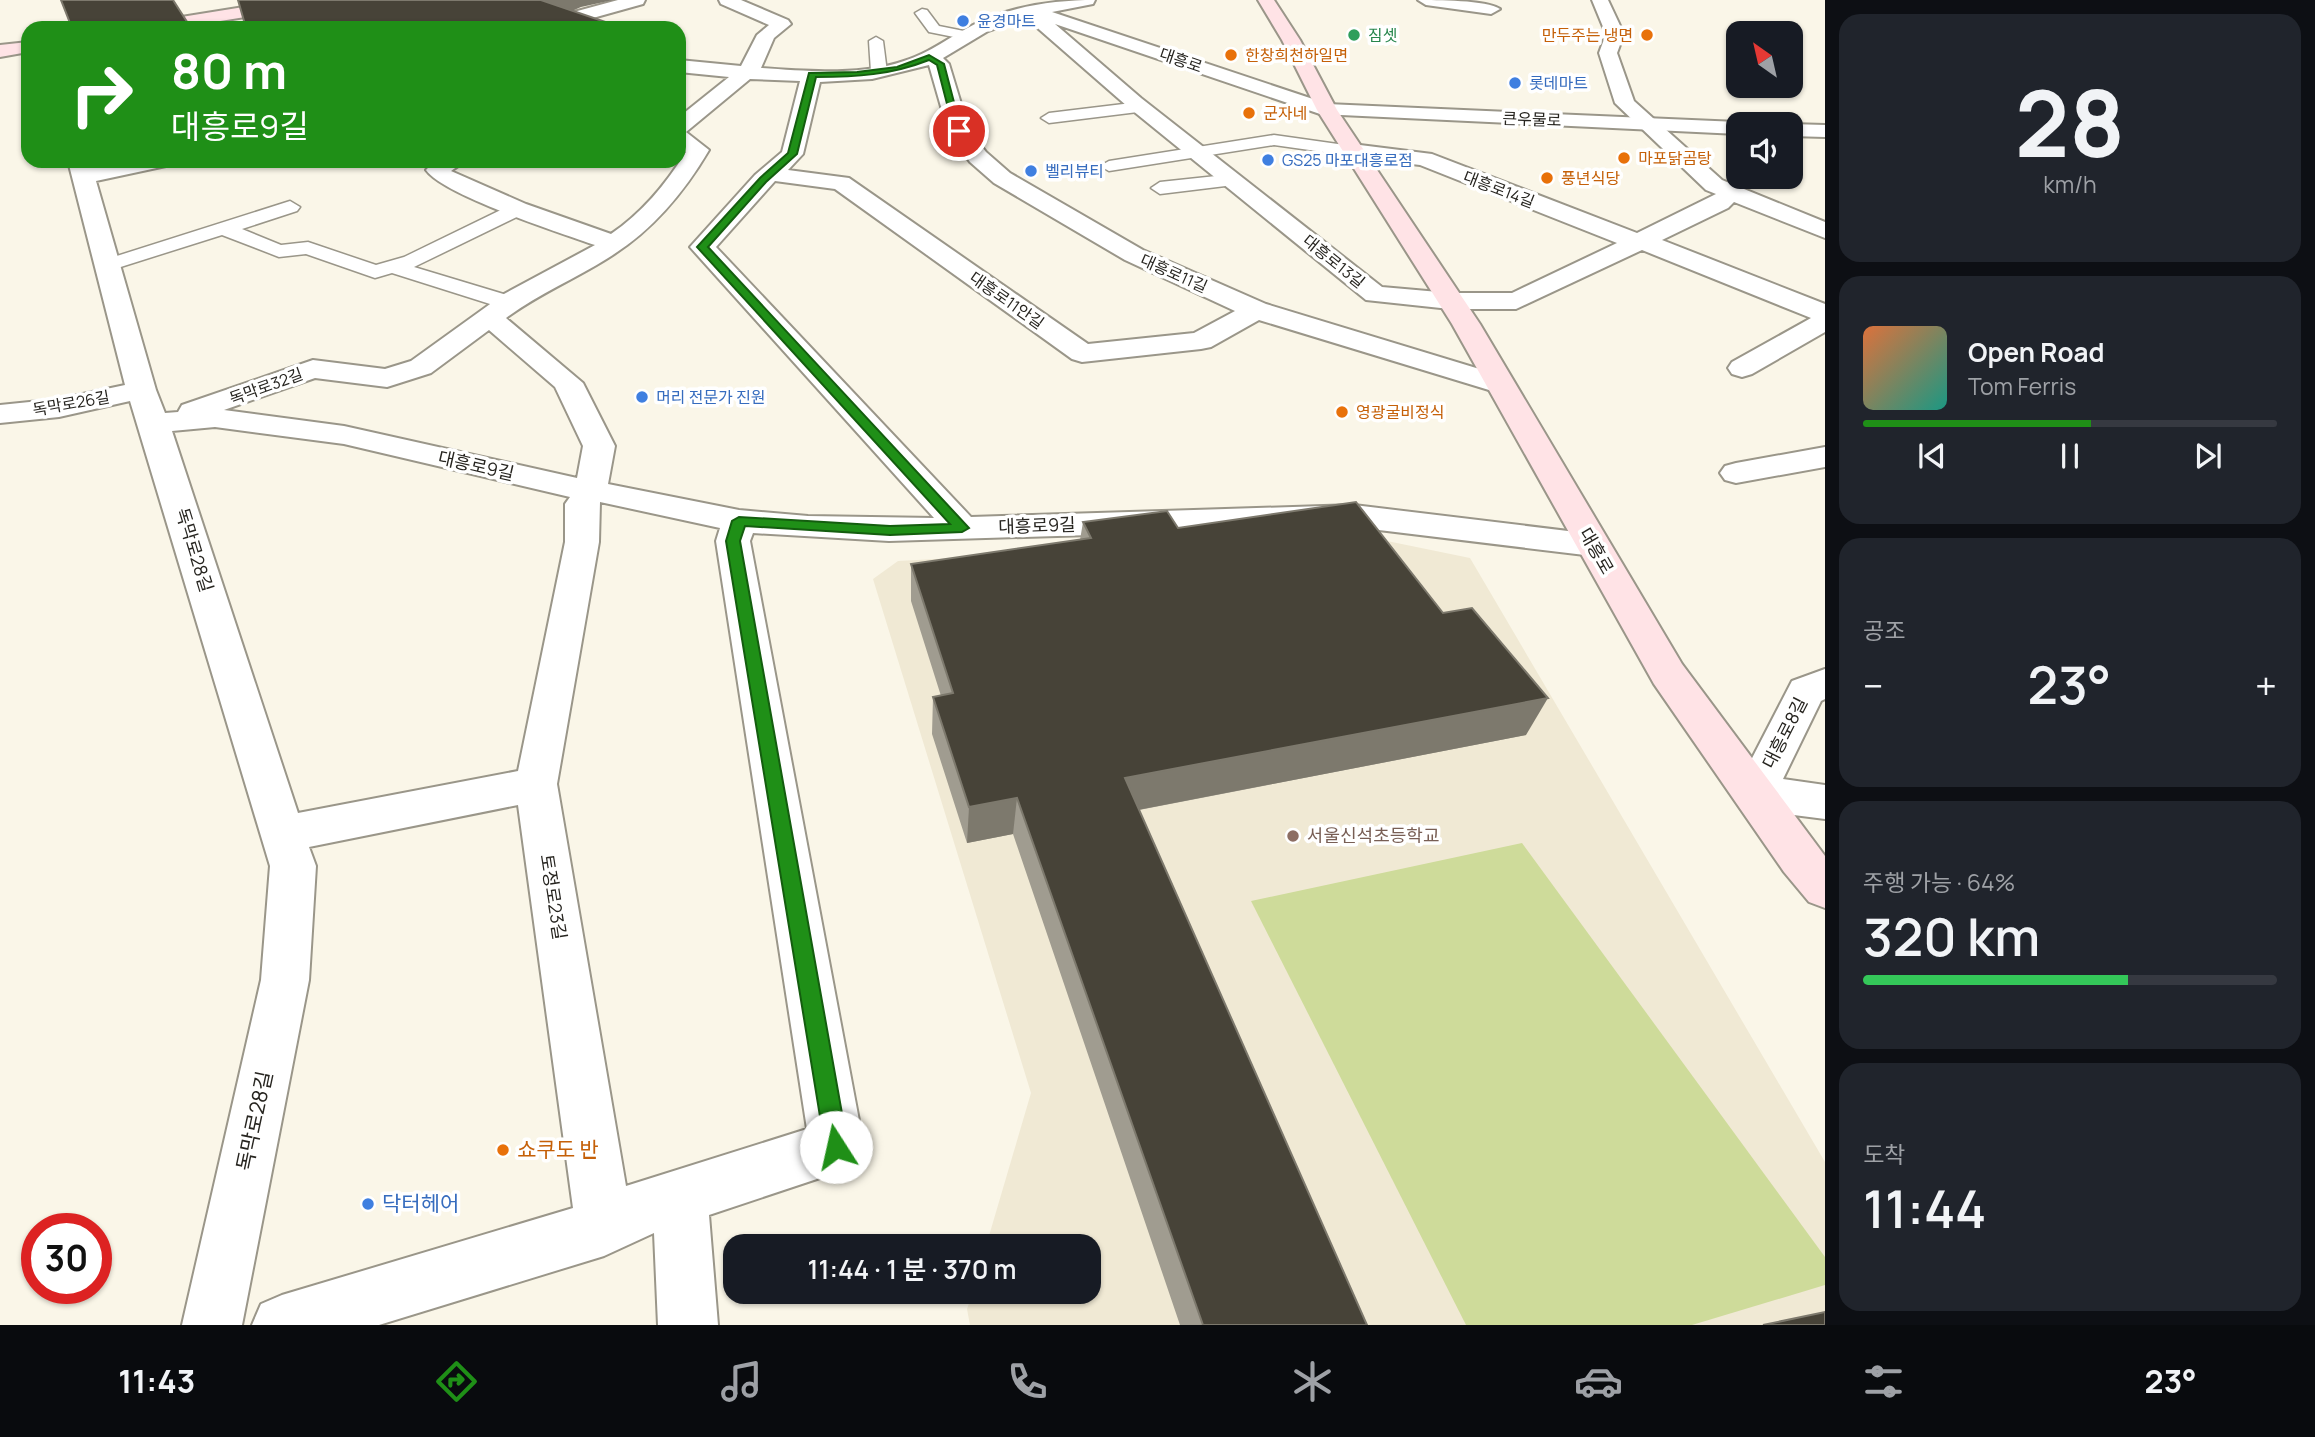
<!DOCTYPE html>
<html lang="ko">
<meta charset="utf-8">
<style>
:root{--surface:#171b24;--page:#20242c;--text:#f1f3f6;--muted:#9ea1a6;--line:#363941;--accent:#1f8f17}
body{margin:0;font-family:Manrope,"Noto Sans KR",sans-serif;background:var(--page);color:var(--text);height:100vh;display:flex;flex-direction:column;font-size:26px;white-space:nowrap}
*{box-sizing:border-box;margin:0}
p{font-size:23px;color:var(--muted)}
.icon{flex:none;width:38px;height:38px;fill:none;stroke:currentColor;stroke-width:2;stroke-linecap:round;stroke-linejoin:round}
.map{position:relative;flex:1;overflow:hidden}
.drawer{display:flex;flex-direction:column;gap:14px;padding:14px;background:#0d0f14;width:490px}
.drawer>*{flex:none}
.guide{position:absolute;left:21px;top:21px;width:665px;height:147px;border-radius:21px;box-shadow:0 2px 5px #0004;background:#1f8f17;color:#fff;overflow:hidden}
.needle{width:46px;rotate:326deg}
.controls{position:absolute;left:1726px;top:21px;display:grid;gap:14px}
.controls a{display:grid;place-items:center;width:77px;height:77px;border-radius:14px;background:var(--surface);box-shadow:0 2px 5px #0004;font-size:35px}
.speed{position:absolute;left:21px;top:1213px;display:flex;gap:14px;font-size:35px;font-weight:700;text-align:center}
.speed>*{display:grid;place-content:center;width:91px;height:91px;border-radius:50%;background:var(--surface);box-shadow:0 2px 5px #0004;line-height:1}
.speed .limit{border:10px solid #d22;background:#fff;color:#111}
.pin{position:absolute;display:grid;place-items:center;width:60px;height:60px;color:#fff;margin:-30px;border:4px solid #fff;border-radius:50%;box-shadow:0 2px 7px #0007}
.me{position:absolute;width:77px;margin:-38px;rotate:350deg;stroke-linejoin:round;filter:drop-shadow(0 0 5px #0008)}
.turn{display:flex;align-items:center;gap:24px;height:147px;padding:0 35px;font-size:32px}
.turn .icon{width:91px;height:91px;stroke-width:2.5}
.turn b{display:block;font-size:49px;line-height:60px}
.big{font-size:52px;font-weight:600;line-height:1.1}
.drawer .tile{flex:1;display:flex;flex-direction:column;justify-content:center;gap:10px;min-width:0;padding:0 24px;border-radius:21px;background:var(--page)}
.drawer .dial{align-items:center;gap:0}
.dial b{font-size:91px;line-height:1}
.song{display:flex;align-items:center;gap:21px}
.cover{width:84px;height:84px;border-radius:10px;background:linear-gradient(135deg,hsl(20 70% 55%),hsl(170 70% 35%))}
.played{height:7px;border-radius:4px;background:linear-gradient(90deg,var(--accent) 55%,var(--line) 55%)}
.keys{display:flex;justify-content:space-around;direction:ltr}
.heat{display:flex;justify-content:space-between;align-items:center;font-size:38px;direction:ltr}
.charge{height:10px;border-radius:5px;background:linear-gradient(90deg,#34c759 64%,var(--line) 0)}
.trip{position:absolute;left:723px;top:1234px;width:378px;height:70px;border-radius:21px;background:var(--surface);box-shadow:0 2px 5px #0004;font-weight:600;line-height:70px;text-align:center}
.dock{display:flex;height:112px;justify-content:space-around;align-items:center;background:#090b0e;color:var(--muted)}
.dock .icon{width:49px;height:49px}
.dock .active{color:var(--accent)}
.dock b{font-size:32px;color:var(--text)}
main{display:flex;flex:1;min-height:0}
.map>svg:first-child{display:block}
</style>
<main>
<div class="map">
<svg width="1825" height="1325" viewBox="0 0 1825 1325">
<rect width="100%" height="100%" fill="#faf6e8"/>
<!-- built -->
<path fill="#f0e9d4" d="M1348 533 1470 558 1825 1162V1325H970L967 1309 973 1292H1088V1246H986L1031 1093 873 579 898 561 1160 547Z"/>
<!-- green -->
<path fill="#cedb9a" d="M1522 843 1825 1257V1285L1692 1325H1466L1251 901Z"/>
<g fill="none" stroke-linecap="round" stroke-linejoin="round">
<!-- service casing -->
<g stroke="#9a9689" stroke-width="3">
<g id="service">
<path d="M922 9 927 10 939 26 974 33 976 36 969 40 929 32 915 13Z"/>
<path d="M876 37 883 41 887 72 879 77 871 72 869 41Z"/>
<path d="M1140 102 1148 107 1146 111 1049 123 1041 118 1049 113Z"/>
<path d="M1274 135 1352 146 1361 151 1352 156 1274 145 1109 171 1100 166 1109 161Z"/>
<path d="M1235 174 1244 180 1242 184 1160 194 1151 188 1160 182Z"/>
<path d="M290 201 300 207 297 211 242 229 281 245 308 242 376 265 404 257 511 205H525L528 209 525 213 414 267 517 298 520 303 517 308 509 310 392 273 375 278 306 254 279 257 222 235 108 271 101 269 98 265 101 261Z"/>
</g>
</g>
<!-- minor casing -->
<g stroke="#9a9689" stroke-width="4">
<g id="minor">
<path d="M618 0H645L643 4 582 21 568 28H545L570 13Z"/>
<path d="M719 0H741L788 20 791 24 774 38 761 68C805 71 862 76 904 61 930 53 951 36 975 24 1012 6 1055 0 1095 0L1093 4 1052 12 1334 106 1337 110 1334 114H1320L1055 24 1141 98 1382 287 1450 293H1512L1617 243 1420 165 1344 156 1341 151 1344 146 1352 144 1432 154 1637 233 1716 194 1706 190 1615 103 1599 53 1606 34 1592 0H1608L1624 34 1617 53 1634 101 1722 180 1825 222V238L1734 202 1728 208 1662 240 1825 304V332L1752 374 1742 377 1732 374 1728 368 1732 362 1811 318 1642 250 1516 309H1450L1366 300 1127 106 1033 24 1029 17 988 31 943 58 949 64 969 130 986 152 1010 173 1143 250 1266 304 1509 378 1514 384 1509 390 1499 393 1489 390 1259 320 1211 347 1201 349 1082 362 1072 359 835 189 775 181 716 247 971 517 1354 505 1593 534 1605 537 1610 545 1605 553 1593 556 1354 527 889 541 753 533 750 541 864 1147 856 1166 709 1215 718 1325H658L654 1233 604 1256 379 1325H252L261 1304 282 1295 573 1208 518 805 309 847 316 866 309 980 242 1325H182L261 980 270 866 130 401 59 417 0 423V405L59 399 125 385 68 161H90L92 168 127 161H169L166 166 96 181 156 390 165 413 178 412 182 405 313 360 385 369 411 361 504 294 595 245C561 233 443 195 426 170 435 158 451 161 465 161L451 171 526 204 611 234C642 213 666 184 686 152L679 147V117L729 77 679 72V60L741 66 757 35 769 25 721 4ZM929 65 948 131 970 162 994 183 1125 260 1235 311 1194 333 1088 344 849 178 788 170 803 154 820 82 872 79ZM750 79 800 81 782 152 755 175 690 247 934 518 808 516 739 510 608 484 615 446 583 383 506 318C538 294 575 279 608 258 652 231 683 194 709 150L686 132ZM489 330 555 387 583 446 577 478 344 426 224 410 315 378 387 387 431 373ZM215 427 344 444 570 497 565 504V542L518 771 298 813 172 431ZM600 502 720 528 716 541 807 1129 626 1186 557 784 599 542Z"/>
<path d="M1418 0C1436 0 1487 0 1500 9L1491 14 1426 5Z"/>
<path d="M1825 447V467L1736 483 1725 480 1720 473 1725 466 1736 463Z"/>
<path d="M1825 669V699L1821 701 1783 779 1825 785V819L1755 810 1740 805 1734 793 1792 681Z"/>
</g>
</g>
<!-- tertiary casing -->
<g stroke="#9a9689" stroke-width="4">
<g id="tertiary">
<path d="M1327 104 1738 122 1746 124H1738V134L1320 114 1317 110 1320 106Z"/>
<path d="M1788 124H1790L1825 125V137L1790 136V124Z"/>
</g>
</g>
<!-- secondary casing -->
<g stroke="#9a9689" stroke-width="4">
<g id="secondary">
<path d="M287 0H327L319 5 177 28H135L144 23Z"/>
<path d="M1258 0H1274L1300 40 1337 110 1480 324 1682 664 1825 856V908L1809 902 1784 872 1654 684 1452 324 1317 110 1282 40Z"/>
<path d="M28 42V52L0 57V45Z"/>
</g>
</g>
<!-- service -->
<use href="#service" fill="#fff" fill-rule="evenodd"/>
<!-- minor -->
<use href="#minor" fill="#fff" fill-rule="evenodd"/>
<!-- tertiary -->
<use href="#tertiary" fill="#fff" fill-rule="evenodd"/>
<!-- secondary -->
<use href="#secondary" fill="#ffe3e6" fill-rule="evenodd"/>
</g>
<!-- wall -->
<path fill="#a09c90" d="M1083 522 1178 528 1526 735 1139 810 1367 1325H1180L1013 834 967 843 932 734 933 697 941 696 911 601V564L1080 540Z"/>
<!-- shaded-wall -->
<g fill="#7d796d">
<path d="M544 0H613L581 7 549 21Z"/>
<path d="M1548 698 1526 735 1117 814 1125 778Z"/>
<path d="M1017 798 1013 834 967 843 969 807Z"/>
</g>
<!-- building -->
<g fill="#474338" stroke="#7d796d" stroke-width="2">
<path d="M61 0H173L191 28H72Z"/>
<path d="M238 0H541L623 28H246Z"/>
<path d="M1356 502 1443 613 1472 608 1548 698 1125 778 1367 1325H1203L1017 798 969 807 933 697 953 693 911 564 1091 538 1083 522 1167 511 1178 528Z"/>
<path d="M1825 1312V1325H1763Z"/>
</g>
<!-- route -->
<path fill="#1f8f17" stroke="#145d0f" stroke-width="2" d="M929 55 944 64 962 133 954 131 937 65 929 60C891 75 856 77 816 77L797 154 766 182 708 247 969 528 962 532 890 535 745 526 740 541 848 1147 844 1155 836 1158 829 1155 825 1147 726 541 732 521 739 517 890 526 950 524 697 247 760 178 788 153 809 73 857 72 897 67Z"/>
<!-- markers -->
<g fill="#3f7fe0" stroke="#fff" stroke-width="2.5">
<circle cx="963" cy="21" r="7"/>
<circle cx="1515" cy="83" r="7"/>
<circle cx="1268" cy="160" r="7"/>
<circle cx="1031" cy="171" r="7"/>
<circle cx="642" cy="397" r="7"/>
<circle cx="368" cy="1204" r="7"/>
</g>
<circle fill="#2e9e5b" stroke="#fff" stroke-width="2.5" cx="1354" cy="35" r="7"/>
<g fill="#e8710a" stroke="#fff" stroke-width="2.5">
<circle cx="1647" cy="35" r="7"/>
<circle cx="1231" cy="55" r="7"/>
<circle cx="1249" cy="113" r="7"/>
<circle cx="1624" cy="158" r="7"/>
<circle cx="1547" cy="178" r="7"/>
<circle cx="1342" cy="412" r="7"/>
<circle cx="503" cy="1150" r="7"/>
</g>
<circle fill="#8d6e63" stroke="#fff" stroke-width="2.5" cx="1293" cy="836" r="7"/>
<g text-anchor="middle" stroke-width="7" stroke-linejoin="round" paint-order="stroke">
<!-- far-shop labels -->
<g font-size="16" fill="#366cbe" stroke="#fff" text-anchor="start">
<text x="977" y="27">윤경마트</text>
<text x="1529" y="89">롯데마트</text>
<text x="1282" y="166">GS25 마포대흥로점</text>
<text x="1045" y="177">벨리뷰티</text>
<text x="656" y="403">머리 전문가 진원</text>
</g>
<!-- far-leisure labels -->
<g font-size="16" fill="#27864d" stroke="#fff" text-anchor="start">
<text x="1368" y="41">짐셋</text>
</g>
<!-- far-food labels -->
<g font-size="16" fill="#c56008" stroke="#fff" text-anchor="start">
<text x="1633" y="41" text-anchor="end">만두주는 냉면</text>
<text x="1245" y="61">한창희천하일면</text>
<text x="1263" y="119">군자네</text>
<text x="1638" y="164">마포닭곰탕</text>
<text x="1561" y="184">풍년식당</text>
<text x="1356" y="418">영광굴비정식</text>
</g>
<!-- far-street labels -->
<g font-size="16" fill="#272520" stroke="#fff">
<text transform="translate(1181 60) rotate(19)" y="6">대흥로</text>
<text transform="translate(1532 119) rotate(2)" y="6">큰우물로</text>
<text transform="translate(1499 189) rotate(21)" y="6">대흥로14길</text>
<text transform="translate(1334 261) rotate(39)" y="6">대흥로13길</text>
<text transform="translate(1174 273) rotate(24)" y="6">대흥로11길</text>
<text transform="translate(1007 300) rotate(35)" y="6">대흥로11안길</text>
<text transform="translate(266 386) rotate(-20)" y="6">독막로32길</text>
<text transform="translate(71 403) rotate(-10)" y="6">독막로26길</text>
</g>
<!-- street labels -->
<g font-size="18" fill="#272520" stroke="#fff">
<text transform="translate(476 466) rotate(13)" y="6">대흥로9길</text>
<text transform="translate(1037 526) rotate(-2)" y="6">대흥로9길</text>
<text transform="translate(194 550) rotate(73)" y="6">독막로28길</text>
<text transform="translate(1596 551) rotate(60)" y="6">대흥로</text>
<text transform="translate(1785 733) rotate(-63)" y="6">대흥로8길</text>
<text transform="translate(553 897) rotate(81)" y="6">토정로23길</text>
</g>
<!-- education labels -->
<g font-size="18" fill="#785e54" stroke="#fff" text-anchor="start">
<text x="1307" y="842">서울신석초등학교</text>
</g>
<!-- near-street labels -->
<g font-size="21" fill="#272520" stroke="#fff">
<text transform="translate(255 1121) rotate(-78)" y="7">독막로28길</text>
</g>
<!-- near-food labels -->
<g font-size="21" fill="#c56008" stroke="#fff" text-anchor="start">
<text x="517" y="1157">쇼쿠도 반</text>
</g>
<!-- near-shop labels -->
<g font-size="21" fill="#366cbe" stroke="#fff" text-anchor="start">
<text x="382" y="1211">닥터헤어</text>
</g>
</g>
</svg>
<div class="controls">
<a><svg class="needle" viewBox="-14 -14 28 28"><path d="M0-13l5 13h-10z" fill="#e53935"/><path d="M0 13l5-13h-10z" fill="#9ea1a6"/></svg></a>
<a><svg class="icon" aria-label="sound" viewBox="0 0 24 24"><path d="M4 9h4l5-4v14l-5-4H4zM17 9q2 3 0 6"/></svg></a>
</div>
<div class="speed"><div class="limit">30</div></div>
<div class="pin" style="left:959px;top:131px;background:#d93025"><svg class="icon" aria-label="arrive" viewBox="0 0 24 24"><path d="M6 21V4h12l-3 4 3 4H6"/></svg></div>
<svg class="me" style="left:836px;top:1147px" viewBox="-20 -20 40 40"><circle r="19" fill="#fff"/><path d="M0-13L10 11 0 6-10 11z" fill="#1f8f17"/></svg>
<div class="trip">11:44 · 1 분 · 370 m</div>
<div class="guide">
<div class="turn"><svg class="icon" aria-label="right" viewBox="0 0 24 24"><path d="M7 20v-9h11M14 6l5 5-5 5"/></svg><div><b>80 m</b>대흥로9길</div></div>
</div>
</div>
<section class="drawer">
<div class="tile dial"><b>28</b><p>km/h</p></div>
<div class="tile">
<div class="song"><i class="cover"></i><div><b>Open Road</b><p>Tom Ferris</p></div></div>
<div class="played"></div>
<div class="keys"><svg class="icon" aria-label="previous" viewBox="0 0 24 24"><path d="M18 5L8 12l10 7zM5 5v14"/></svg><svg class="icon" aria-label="pause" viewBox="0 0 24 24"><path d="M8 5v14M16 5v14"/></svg><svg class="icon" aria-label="next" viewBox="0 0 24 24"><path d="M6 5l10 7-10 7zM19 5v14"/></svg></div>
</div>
<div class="tile"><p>공조</p>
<div class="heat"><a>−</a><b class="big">23°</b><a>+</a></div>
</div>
<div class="tile"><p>주행 가능 · 64%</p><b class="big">320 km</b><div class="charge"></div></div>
<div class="tile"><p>도착</p><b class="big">11:44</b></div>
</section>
</main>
<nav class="dock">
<b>11:43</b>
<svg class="icon active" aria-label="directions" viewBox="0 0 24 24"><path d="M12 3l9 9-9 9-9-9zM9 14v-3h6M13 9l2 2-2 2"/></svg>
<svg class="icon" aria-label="music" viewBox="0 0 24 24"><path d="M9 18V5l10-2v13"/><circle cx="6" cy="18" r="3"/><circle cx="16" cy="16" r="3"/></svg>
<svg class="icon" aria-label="phone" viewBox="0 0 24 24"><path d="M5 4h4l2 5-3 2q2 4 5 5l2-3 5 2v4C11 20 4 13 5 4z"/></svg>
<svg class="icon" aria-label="climate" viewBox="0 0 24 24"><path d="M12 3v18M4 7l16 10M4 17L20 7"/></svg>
<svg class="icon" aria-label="car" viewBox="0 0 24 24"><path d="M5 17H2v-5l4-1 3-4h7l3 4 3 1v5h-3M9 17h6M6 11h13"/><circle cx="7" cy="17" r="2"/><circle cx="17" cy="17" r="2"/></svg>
<svg class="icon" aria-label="filters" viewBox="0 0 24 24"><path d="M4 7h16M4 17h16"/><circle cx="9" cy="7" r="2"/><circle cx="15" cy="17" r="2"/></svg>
<b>23°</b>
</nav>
